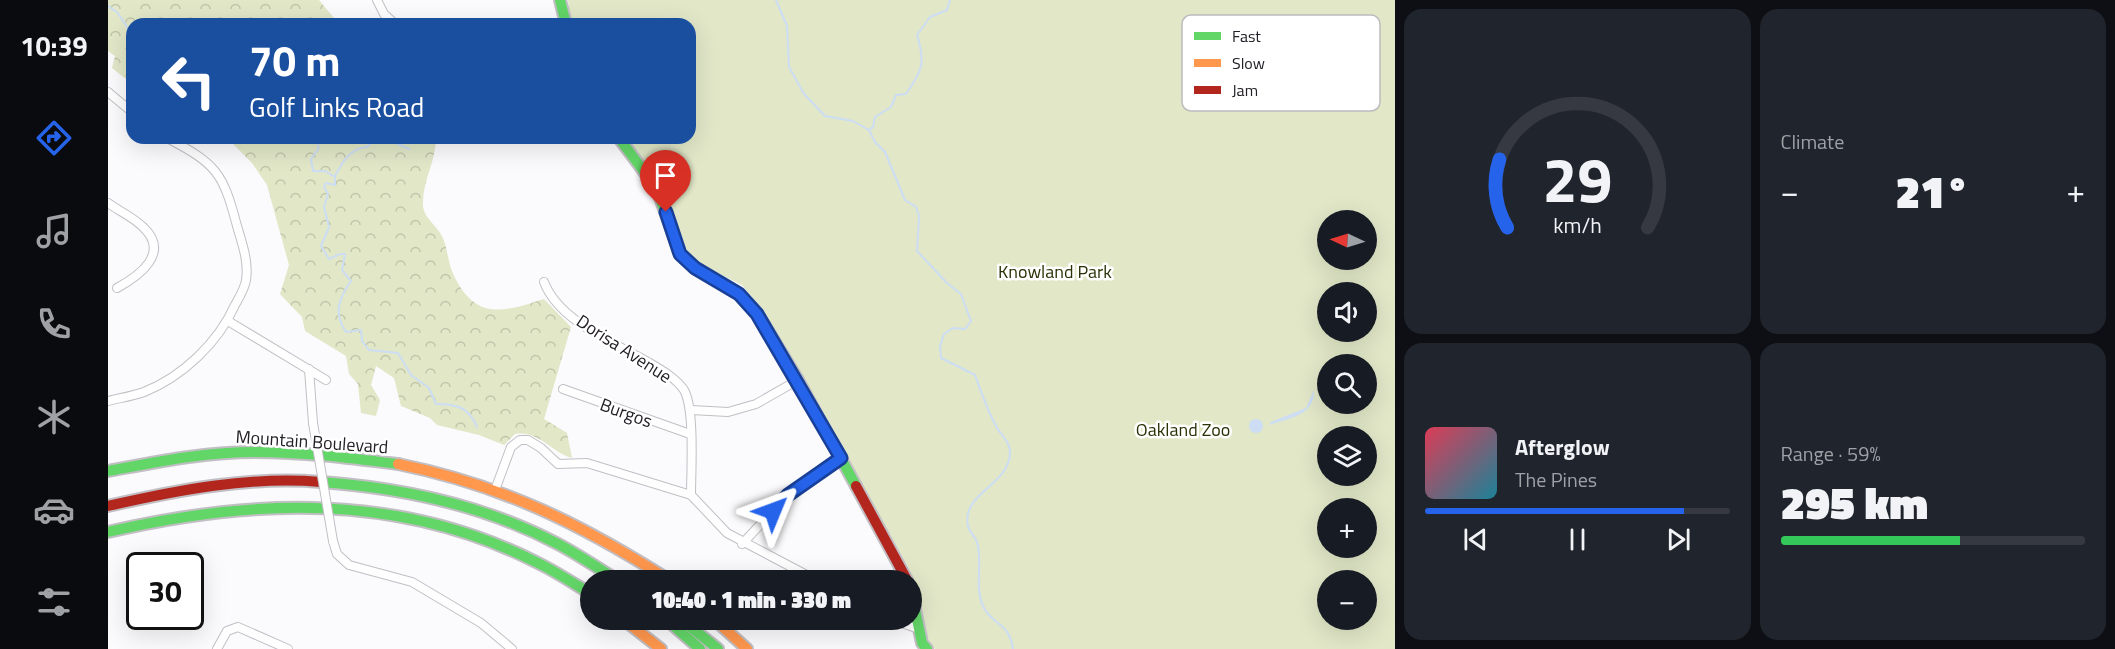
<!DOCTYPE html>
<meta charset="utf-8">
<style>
:root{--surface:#171b24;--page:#20242c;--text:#f1f3f6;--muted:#9ea1a6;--line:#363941;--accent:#2563eb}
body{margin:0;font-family:"Titillium Web",sans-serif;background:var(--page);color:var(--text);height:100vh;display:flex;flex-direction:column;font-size:22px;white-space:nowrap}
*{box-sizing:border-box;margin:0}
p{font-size:20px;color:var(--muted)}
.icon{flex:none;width:33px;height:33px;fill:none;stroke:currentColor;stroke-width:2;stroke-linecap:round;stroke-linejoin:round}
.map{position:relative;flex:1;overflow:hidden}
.side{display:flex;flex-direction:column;gap:9px;padding:9px;background:#0d0f14;width:720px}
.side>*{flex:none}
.banner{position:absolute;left:18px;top:18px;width:570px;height:126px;border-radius:18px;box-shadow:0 6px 24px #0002;background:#1a4fa0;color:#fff;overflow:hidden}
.needle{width:39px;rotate:274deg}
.buttons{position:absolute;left:1209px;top:210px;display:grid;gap:12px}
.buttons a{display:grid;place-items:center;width:60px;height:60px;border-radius:50%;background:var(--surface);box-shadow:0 6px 24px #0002;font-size:30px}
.speed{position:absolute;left:18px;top:552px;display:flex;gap:12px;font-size:30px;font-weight:700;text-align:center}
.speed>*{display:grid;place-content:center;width:78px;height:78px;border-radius:50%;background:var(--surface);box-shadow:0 6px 24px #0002;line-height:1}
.speed .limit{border:3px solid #111;border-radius:9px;background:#fff;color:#111}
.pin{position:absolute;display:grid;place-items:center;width:51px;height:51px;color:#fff;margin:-62px -26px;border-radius:50% 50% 50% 0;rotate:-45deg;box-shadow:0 0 6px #0007}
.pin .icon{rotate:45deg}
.me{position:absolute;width:66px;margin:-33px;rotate:46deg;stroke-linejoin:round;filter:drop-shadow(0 0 4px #0008)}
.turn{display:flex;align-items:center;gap:21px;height:126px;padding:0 24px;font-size:27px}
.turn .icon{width:78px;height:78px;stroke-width:2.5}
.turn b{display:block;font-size:42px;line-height:51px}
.big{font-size:45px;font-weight:800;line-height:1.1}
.side .card{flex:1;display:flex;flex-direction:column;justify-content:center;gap:9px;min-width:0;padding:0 21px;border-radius:18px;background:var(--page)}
.side .dial{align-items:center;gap:0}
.dial svg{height:156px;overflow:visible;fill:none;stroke:var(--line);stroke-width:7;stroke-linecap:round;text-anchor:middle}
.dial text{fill:var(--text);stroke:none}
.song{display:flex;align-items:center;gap:18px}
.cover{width:72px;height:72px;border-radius:9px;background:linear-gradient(135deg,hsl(350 70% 55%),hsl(190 70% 35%))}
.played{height:6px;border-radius:3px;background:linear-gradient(90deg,var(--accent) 85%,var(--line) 85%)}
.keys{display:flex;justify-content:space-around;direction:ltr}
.heat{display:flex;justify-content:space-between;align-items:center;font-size:33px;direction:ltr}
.charge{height:9px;border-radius:4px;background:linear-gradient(90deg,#34c759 59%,var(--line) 0)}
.side .tiles{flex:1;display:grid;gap:9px;grid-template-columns:repeat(2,1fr)}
.trip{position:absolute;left:472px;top:570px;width:342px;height:60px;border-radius:30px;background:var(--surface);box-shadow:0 6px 24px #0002;font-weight:800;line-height:60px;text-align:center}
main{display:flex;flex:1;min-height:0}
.tab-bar{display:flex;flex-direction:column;width:108px;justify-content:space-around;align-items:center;background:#090b0e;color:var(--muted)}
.tab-bar .icon{width:42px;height:42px}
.tab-bar .current{color:var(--accent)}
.tab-bar b{font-size:27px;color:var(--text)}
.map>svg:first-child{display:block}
</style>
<main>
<nav class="tab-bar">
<b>10:39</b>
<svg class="icon current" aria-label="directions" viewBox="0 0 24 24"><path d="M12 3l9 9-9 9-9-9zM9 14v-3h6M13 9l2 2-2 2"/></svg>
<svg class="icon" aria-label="music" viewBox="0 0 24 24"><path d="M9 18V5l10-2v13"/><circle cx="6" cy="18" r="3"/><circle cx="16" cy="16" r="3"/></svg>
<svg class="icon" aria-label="phone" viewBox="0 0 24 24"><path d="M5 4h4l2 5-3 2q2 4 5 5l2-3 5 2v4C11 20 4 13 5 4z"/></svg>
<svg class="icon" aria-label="climate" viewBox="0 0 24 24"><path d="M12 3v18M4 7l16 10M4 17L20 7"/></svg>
<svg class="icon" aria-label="car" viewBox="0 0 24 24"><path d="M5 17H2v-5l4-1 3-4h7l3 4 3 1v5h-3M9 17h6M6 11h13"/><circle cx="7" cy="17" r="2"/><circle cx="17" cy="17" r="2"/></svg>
<svg class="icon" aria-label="filters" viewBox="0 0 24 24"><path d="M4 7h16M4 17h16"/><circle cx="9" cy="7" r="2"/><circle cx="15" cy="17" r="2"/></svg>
</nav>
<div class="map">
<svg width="1287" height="649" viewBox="0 0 1287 649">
<defs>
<pattern id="forest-crowns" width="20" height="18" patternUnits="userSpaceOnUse" patternTransform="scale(1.5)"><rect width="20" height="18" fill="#e1e7c7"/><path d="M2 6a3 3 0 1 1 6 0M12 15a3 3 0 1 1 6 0" fill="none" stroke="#c1c6ab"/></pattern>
</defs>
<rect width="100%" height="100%" fill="#fbfafc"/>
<!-- forest -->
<g fill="url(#forest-crowns)">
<path d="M0 0H211L231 24H24V84L4 68 7 56 0 51Z"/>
<path d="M119 138H328C328 161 314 182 315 205 315 217 329 226 334 236 340 249 340 264 346 276 368 321 396 312 436 299L463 327 436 419 459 433 464 458C444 453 431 430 407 434L396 445 371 435 329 425 322 418 293 406 286 378 268 366 263 385 272 400 268 416 253 413 250 384 241 374 238 356 197 331 194 317 172 294 181 265 159 185 144 163Z"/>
</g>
<!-- park -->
<path fill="#e1e7c7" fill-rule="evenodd" d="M460 0H1287V649H827L817 634 812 596 800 567 659 316 634 285 595 266 581 254 570 234 552 182 518 138H582V24H463ZM1220 220H1258V260H1220ZM1220 292H1258V332H1220ZM1220 364H1258V404H1220ZM1220 436H1258V476H1220ZM1220 508H1258V548H1220ZM1220 580H1258V620H1220Z"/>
<!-- water -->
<g fill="#ccddf4">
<path d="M1206 390C1207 416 1180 418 1161 425L1163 422 1198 408Z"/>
<circle cx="1148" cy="426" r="7"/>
</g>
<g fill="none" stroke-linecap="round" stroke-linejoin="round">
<!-- stream -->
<g stroke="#ccddf4" stroke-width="2">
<path d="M668 0 679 26 681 67 696 94 717 116 745 121 761 130 767 142 777 152 797 200 808 207 811 216 809 251 839 283 853 294 863 321 857 329 845 328 836 334 832 346 833 358 867 375C873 392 879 410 888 426 893 436 903 442 902 454 900 486 853 493 860 526 861 532 867 536 869 542 875 563 866 586 875 606 884 626 901 621 905 649"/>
<path d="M0 6 9 12 24 34"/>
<path d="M761 130 765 127 767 117 783 107 788 95 798 94C814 70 818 64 809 35L822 17 839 10 842 0"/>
<path d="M207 138 211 148 203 159 205 171H217L227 177V185L218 183 216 187 220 194 216 207 221 227 213 246 221 259 232 254H237L234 270 243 281C231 298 225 313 238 332L253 330 254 341 261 350 290 353 303 375 321 388 328 404C348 404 361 407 369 427"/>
<path d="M227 176C234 163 242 148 259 147L266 140 283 141 301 149"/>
</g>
<!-- street casing -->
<g stroke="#c2bfc4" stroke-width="10">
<g id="street">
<path d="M269 0 276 14 287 24"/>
<path d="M0 92 24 112"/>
<path d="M0 203C11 211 25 217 35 227 63 253 31 276 9 288"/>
<path d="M436 282C451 321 505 342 540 362 552 369 568 378 576 390 587 409 583 471 583 495"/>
<path d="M120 321 218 380"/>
<path d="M201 369 205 423"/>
<path d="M455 389 582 434"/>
<path d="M0 401C12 398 25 396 36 392 74 377 110 343 127 305 131 298 137 288 138 280 141 262 134 243 129 226 115 173 109 164 59 138"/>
<path d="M583 410 620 412 648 404 690 380"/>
<path d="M387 490 403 447 412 440H420L433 448 450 464 479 463 583 495 619 533 708 580"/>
<path d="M225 541 229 554 241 565 304 582 373 623 404 649"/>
<path d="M634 544 680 495 733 458"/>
<path d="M785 620 811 629"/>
<path d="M109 649 119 631 130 627 180 649"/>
</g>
</g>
<!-- fast casing -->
<g stroke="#c2bfc4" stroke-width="14">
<g id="fast">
<path d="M452 0 458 24"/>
<path d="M511 138 549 189 572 254 587 268 631 294 649 313 690 380 748 486"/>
<path d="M0 471C49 462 97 452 147 452 195 452 242 458 290 464"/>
<path d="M213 482C296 488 376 505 450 544 471 555 490 568 509 580"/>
<path d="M0 532C145 498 291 493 428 562 447 571 465 583 483 594"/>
<path d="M804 595 814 643 819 649"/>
<path d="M559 620 592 649"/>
<path d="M574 620 610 649"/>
</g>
</g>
<!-- slow casing -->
<g stroke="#c2bfc4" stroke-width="14">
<g id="slow">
<path d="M290 464C394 485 473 524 561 580"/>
<path d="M516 620 553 649"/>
<path d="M607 620 639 649"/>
</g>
</g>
<!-- jam casing -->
<g stroke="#c2bfc4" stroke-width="14">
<g id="jam">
<path d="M748 486 799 580"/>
<path d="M0 506C70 490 141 476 213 482"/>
</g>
</g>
<!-- street -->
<use href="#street" stroke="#fefeff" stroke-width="8"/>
<!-- fast -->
<use href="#fast" stroke="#63d668" stroke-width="10"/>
<!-- slow -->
<use href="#slow" stroke="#ff974d" stroke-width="10"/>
<!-- jam -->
<use href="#jam" stroke="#b3261e" stroke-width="10"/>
<!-- street-bridge casing -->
<g stroke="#c2bfc4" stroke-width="10" stroke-linecap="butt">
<path id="street-bridge" d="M205 423 225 541"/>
</g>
<!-- street-bridge -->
<use href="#street-bridge" stroke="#fefeff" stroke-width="8"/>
</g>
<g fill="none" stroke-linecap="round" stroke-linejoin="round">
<!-- route casing -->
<g stroke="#184099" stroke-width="15">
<path id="route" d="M558 212 572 254 587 268 631 294 649 314 733 458 680 495 665 511"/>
</g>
<!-- route -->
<use href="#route" stroke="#2563eb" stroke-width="10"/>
</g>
<g text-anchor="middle" stroke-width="5" stroke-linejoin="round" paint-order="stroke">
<!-- park labels -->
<g font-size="18" fill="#2b3105" stroke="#fff">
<text x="947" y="278">Knowland Park</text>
<text x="1075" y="436">Oakland Zoo</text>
</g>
<!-- street labels -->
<g font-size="18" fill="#242027" stroke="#fff">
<text transform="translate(516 349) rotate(33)" y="6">Dorisa Avenue</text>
<text transform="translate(518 413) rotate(20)" y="6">Burgos</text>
<text transform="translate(204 442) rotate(4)" y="6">Mountain Boulevard</text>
</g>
</g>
<!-- legend -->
<rect x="1074" y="15" width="198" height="96" rx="9" fill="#fff" stroke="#bdbcbe" stroke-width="1.5"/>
<rect x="1086" y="32" width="27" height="8" fill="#63d668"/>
<rect x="1086" y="59" width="27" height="8" fill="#ff974d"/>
<rect x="1086" y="86" width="27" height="8" fill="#b3261e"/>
<g font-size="16" fill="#242027">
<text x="1124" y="42">Fast</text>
<text x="1124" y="69">Slow</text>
<text x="1124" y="96">Jam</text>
</g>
</svg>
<div class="buttons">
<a><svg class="needle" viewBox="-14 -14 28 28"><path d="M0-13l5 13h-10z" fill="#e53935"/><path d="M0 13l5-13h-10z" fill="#9ea1a6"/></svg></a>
<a><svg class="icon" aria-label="sound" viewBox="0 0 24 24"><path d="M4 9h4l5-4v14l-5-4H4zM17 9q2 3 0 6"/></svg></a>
<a><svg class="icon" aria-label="search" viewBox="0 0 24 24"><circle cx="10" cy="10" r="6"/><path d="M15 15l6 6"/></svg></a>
<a><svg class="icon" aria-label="layers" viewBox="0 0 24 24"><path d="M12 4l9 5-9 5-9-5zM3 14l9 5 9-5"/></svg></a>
<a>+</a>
<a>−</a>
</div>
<div class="speed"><div class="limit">30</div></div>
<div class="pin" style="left:558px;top:212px;background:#d93025"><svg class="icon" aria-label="arrive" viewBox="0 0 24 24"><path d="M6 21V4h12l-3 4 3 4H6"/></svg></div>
<svg class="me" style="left:665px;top:511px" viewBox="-20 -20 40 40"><path d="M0-17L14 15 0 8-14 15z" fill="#2563eb" stroke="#fff" stroke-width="4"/></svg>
<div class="trip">10:40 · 1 min · 330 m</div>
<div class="banner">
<div class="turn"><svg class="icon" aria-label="left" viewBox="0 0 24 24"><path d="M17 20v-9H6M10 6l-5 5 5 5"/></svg><div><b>70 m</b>Golf Links Road</div></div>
</div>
</div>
<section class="side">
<div class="tiles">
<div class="card dial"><svg viewBox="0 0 100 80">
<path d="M14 69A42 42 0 1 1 86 69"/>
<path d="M14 69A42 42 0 0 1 10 34" stroke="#2563eb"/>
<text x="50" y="56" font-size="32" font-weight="700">29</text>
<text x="50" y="72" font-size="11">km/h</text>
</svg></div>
<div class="card"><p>Climate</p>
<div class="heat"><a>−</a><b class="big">21°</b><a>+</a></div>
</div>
<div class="card">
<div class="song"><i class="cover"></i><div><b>Afterglow</b><p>The Pines</p></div></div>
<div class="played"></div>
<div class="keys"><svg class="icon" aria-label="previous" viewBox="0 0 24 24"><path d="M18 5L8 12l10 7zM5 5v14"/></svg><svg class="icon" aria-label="pause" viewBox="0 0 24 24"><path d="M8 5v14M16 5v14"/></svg><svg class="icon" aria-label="next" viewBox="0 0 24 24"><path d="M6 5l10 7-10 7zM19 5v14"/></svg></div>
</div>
<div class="card"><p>Range · 59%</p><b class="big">295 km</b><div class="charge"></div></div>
</div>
</section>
</main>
